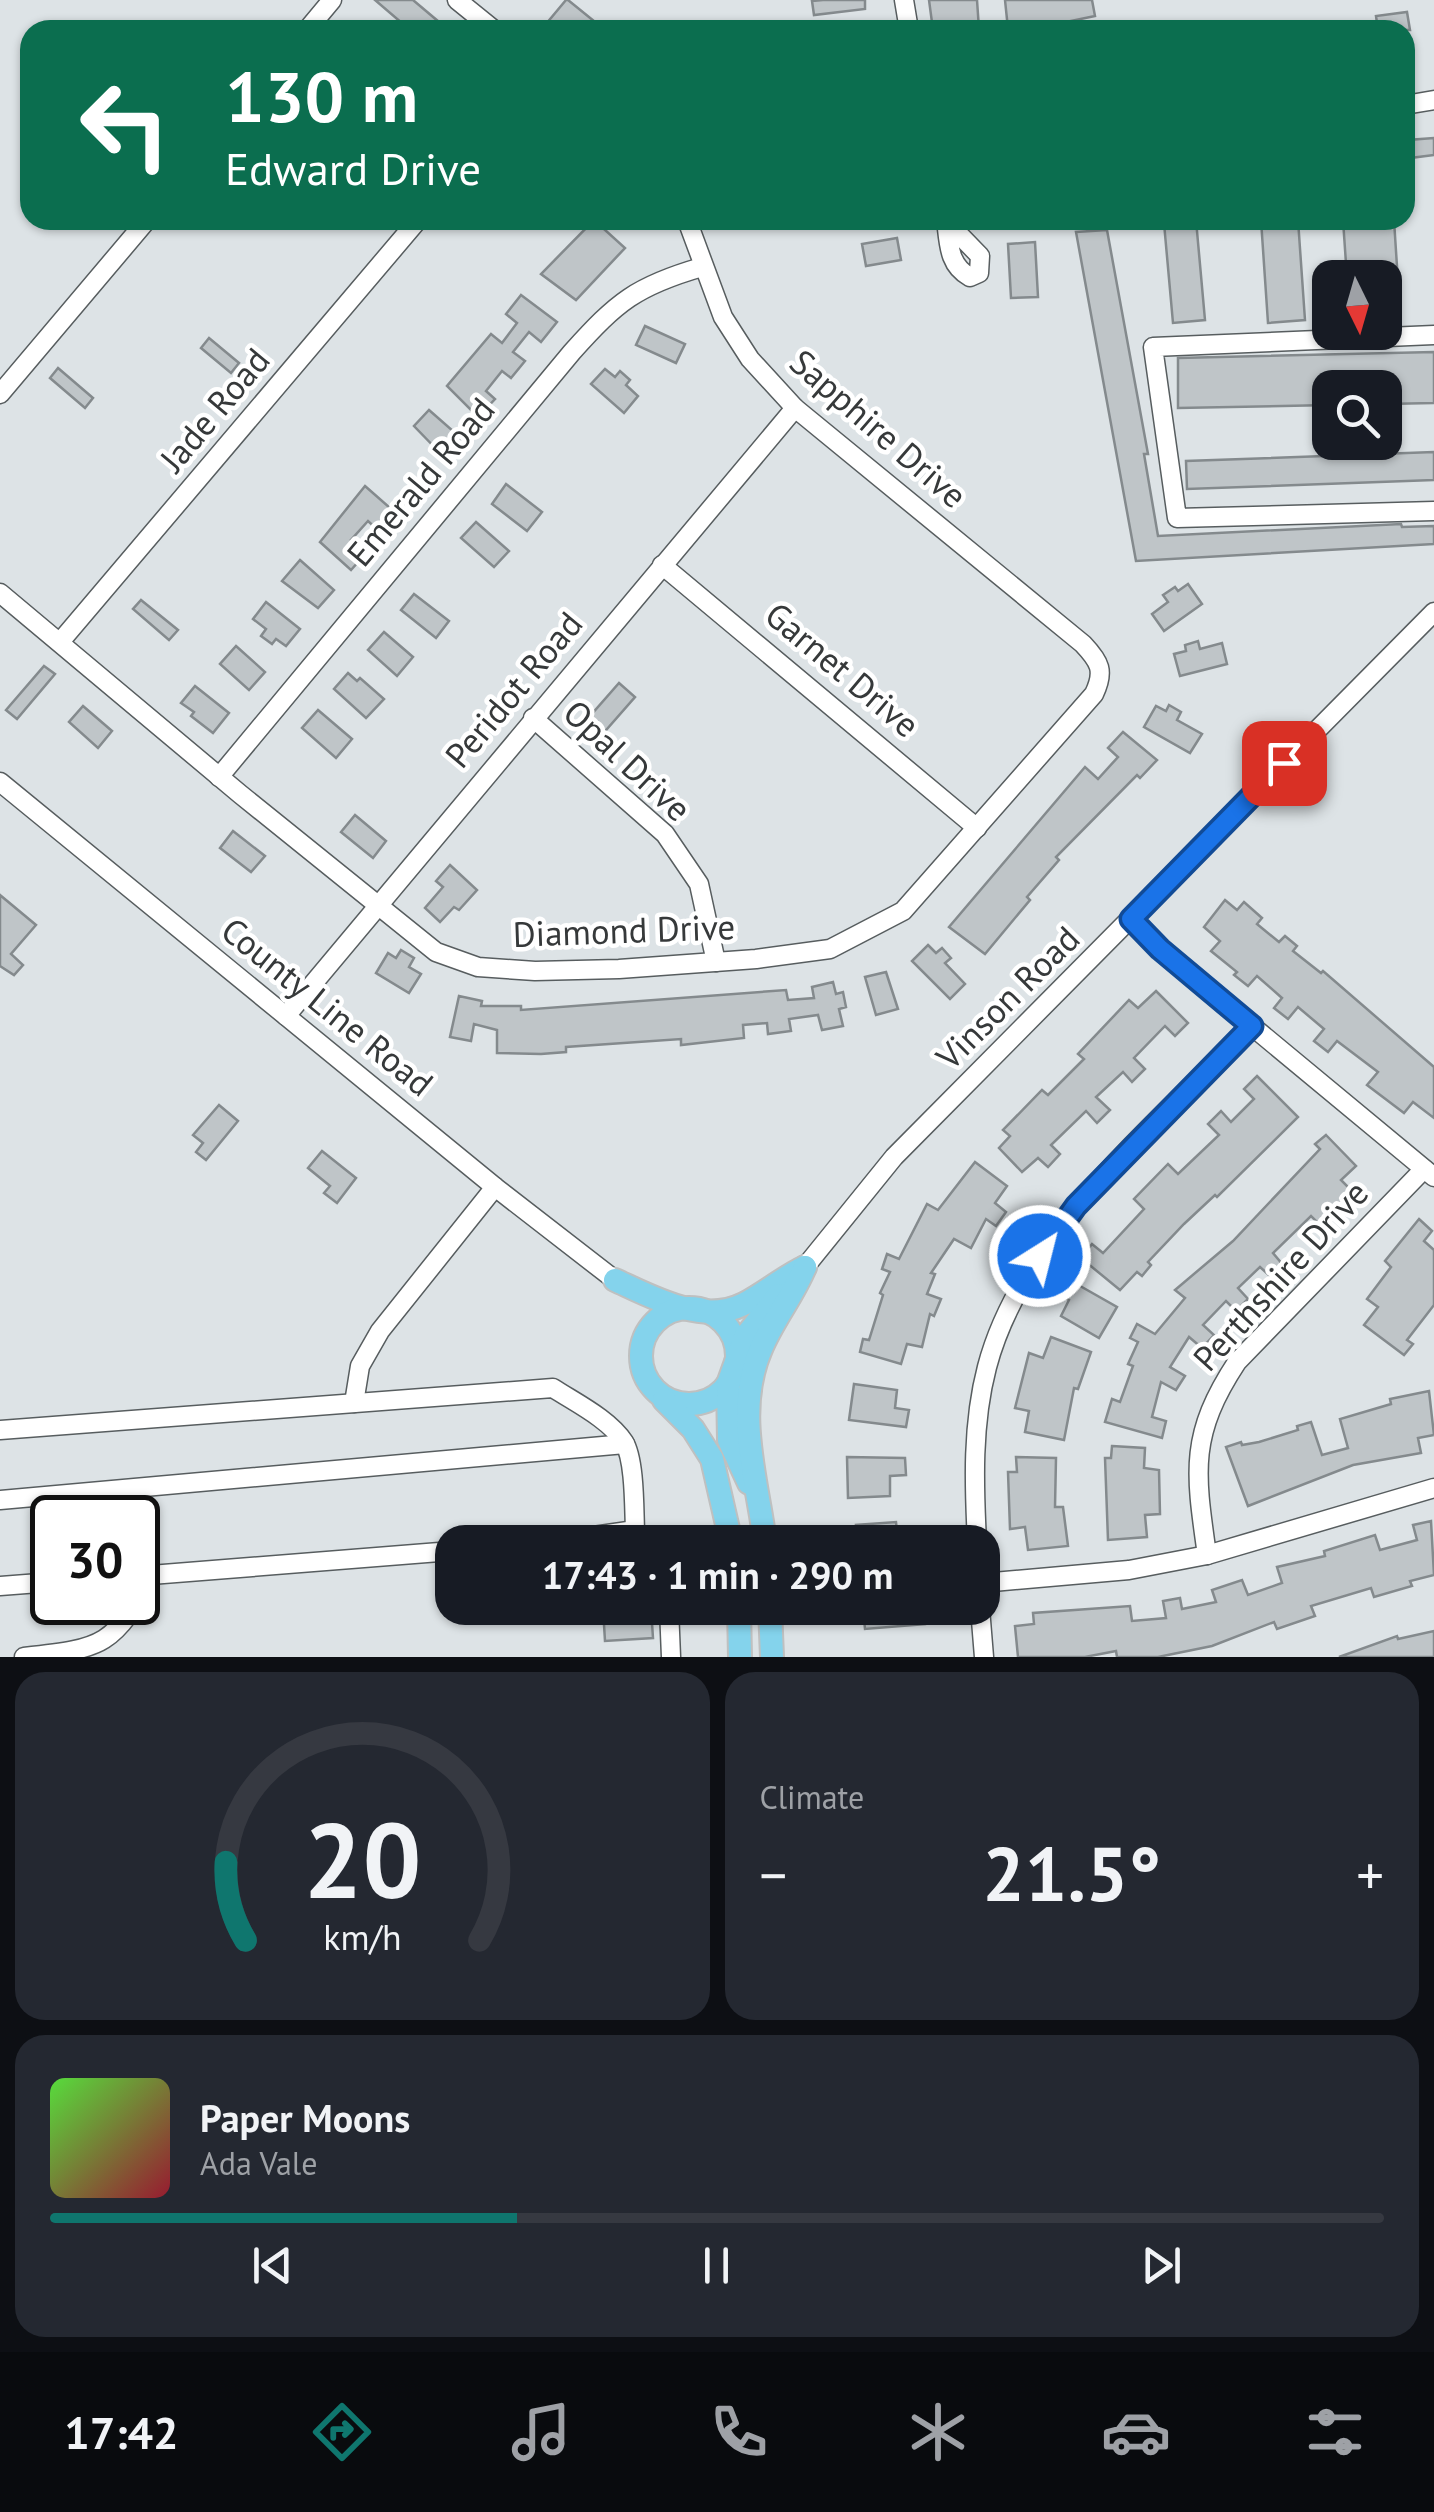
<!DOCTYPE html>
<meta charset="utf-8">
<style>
:root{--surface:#171b24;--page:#242831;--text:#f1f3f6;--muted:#9ea1a6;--line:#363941;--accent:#0f766e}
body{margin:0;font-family:"PT Sans",sans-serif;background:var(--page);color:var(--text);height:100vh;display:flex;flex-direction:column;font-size:38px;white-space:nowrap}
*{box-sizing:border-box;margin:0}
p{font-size:32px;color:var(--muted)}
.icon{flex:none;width:55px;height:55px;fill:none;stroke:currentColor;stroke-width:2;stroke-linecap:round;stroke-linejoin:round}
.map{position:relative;height:1657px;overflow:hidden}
.drawer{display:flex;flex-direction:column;gap:15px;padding:15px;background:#0d0f14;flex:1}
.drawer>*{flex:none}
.hud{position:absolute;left:20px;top:20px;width:1395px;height:210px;border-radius:30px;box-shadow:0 2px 8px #0004;background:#0b6e4f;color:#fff;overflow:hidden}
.needle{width:65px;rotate:175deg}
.fabs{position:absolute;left:1312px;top:260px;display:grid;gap:20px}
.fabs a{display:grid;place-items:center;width:90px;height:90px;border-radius:20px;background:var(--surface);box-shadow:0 2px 8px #0004;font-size:50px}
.speed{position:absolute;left:30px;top:1495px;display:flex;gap:20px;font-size:50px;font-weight:700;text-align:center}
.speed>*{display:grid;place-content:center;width:130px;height:130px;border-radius:50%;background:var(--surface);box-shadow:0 2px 8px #0004;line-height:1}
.speed .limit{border:5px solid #111;border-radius:15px;background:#fff;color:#111}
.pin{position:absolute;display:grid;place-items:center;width:85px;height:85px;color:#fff;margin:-42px;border-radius:20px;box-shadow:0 5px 15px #0006}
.me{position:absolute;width:110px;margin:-55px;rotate:36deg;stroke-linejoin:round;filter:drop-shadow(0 0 8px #0008)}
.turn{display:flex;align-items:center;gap:35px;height:210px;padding:0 40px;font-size:45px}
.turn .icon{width:130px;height:130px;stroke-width:2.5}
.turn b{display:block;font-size:70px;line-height:85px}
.big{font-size:75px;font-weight:600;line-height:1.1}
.drawer .tile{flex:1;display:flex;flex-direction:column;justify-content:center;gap:15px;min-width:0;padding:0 35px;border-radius:30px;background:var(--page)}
.drawer .dial{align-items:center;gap:0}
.dial svg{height:260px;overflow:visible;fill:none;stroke:var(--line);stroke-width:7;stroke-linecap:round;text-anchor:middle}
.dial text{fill:var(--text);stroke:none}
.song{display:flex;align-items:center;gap:30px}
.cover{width:120px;height:120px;border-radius:15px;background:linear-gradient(135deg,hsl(110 70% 55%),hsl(350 70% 35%))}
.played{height:10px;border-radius:5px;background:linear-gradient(90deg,var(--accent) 35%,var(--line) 35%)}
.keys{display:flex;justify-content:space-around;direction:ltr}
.heat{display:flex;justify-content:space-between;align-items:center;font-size:55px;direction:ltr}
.drawer .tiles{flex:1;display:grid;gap:15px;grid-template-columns:1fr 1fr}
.tile:last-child{grid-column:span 2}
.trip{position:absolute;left:435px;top:1525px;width:565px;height:100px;border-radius:30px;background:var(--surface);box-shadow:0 2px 8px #0004;font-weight:600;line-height:100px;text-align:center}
.menu{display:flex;height:160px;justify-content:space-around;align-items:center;background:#090b0e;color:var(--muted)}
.menu .icon{width:70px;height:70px}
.menu .current{color:var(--accent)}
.menu b{font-size:45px;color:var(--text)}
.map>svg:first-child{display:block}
</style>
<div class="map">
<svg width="1434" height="1657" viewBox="0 0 1434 1657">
<rect width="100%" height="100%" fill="#dde3e6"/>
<!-- building -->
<g fill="#bfc5c8" stroke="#848a8d" stroke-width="2.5">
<path d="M375 0H413L439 22 432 30H410Z"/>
<path d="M566 0H568L605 30H541Z"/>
<path d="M823 0H865V9L814 15 812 1Z"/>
<path d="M929 0H977L979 29 933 30Z"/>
<path d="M1005 0H1092L1095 16 1066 22V25L1008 29Z"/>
<path d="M1407 12 1410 30H1378L1376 16Z"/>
<path d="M1434 138V155L1410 158 1408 140Z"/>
<path d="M594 220 625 248 576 300 541 274Z"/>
<path d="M1196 220 1205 320 1173 323 1164 223Z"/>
<path d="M1261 220H1298L1305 320 1268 323Z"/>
<path d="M1343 220H1394L1400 313 1385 314V278H1347Z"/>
<path d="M1107 230 1148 454H1144L1158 536 1401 524 1402 527 1434 526V544L1136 561 1076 232Z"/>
<path d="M897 238 901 260 866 266 862 244Z"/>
<path d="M1035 242 1038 297 1011 298 1008 244Z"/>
<path d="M521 295 557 322 541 342 529 332 513 352 525 361 511 378 502 371 486 391 495 399 478 417 447 386 491 334 502 343 517 323 506 314Z"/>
<path d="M645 326 685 344 676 363 636 345Z"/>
<path d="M209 338 239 363 231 373 201 348Z"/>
<path d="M1434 352V403L1385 404V388H1330V405L1178 408V358Z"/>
<path d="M58 368 93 398 85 408 50 378Z"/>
<path d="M605 369 615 377 620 371 630 380 626 385 638 396 624 413 591 384Z"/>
<path d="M429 410 461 438 444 457 414 426Z"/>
<path d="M1434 452V480L1187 489 1186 461Z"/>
<path d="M506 484 542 512 527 531 492 504Z"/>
<path d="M365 486 398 515 381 533 368 521 351 540 366 553 351 570 320 542Z"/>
<path d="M476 522 509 551 494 567 461 538Z"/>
<path d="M300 560 334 590 318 608 282 581Z"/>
<path d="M1188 584 1202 604 1164 631 1152 614 1168 602 1163 595 1175 587 1178 591Z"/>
<path d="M414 594 449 621 436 638 401 610Z"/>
<path d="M141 600 178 630 169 640 133 609Z"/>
<path d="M266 602 300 629 286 646 276 639 272 644 261 636 266 629 253 619Z"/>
<path d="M384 632 413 657 397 676 368 650Z"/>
<path d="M1198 641 1200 649 1222 643 1227 664 1180 676 1174 654 1186 651 1185 645Z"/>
<path d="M236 646 265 672 249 690 220 664Z"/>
<path d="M44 666 55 674 17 719 6 710Z"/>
<path d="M348 673 357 681 360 678 384 699 366 718 334 689Z"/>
<path d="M619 683 635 697 600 737 584 723Z"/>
<path d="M195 686 229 713 213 733 191 716 194 712 181 703Z"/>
<path d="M1169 705 1181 712 1177 720 1202 734 1190 753 1144 727 1156 706 1166 711Z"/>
<path d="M83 706 112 731 98 748 69 722Z"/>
<path d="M318 710 352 739 336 758 302 728Z"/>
<path d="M1123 732 1157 760 1140 778 1137 775 1056 857 1059 860 1027 897 1030 900 985 954 949 927 1085 767 1098 779 1118 757 1108 748Z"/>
<path d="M355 815 386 841 373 858 341 832Z"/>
<path d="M233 831 265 856 251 872 220 848Z"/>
<path d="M450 865 477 890 459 910 454 907 440 922 425 908 443 887 436 881Z"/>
<path d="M0 895 36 925 11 954 23 965 14 975 0 966Z"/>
<path d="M1225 900 1237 910 1244 902 1262 918 1257 924 1279 942 1285 936 1297 946 1293 951 1321 973 1323 971 1434 1067V1118L1413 1102 1404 1113 1367 1085 1378 1072 1337 1041 1328 1052 1314 1041 1324 1029 1298 1007 1288 1019 1274 1008 1282 998 1257 976 1248 986 1234 975 1237 972 1211 951 1220 941 1204 927Z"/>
<path d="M928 945 936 953 942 948 951 958 945 963 965 984 950 999 912 961Z"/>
<path d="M401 950 414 958 409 967 421 974 409 993 376 973 388 953 396 958Z"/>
<path d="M886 972 898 1009 876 1015 865 977Z"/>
<path d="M833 982 836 994 843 992 846 1007 839 1009 843 1026 822 1030 818 1015 789 1019 791 1031 768 1034 767 1023 743 1025 744 1038 681 1045V1039L566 1047V1052L541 1054 497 1053V1030L474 1024 471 1041 450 1037 459 996 482 1001 481 1006H521V1010L786 990 788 1000 814 998 812 987Z"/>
<path d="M1156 991 1188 1023 1175 1036 1165 1026 1134 1058 1145 1069 1132 1082 1123 1072 1096 1097 1110 1110 1097 1123 1086 1111 1051 1145 1060 1154 1048 1167 1038 1158 1022 1172 999 1148 1010 1136 1003 1130 1042 1090 1048 1095 1084 1059 1078 1054 1129 1000 1138 1008Z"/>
<path d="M1257 1076 1298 1117 1217 1197 1215 1195 1184 1224 1148 1262 1151 1265 1142 1276 1137 1272 1120 1290 1081 1258 1092 1244 1103 1253 1144 1209 1134 1199 1168 1164 1178 1174 1219 1135 1208 1124 1221 1111 1231 1122 1254 1099 1244 1089Z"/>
<path d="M219 1105 238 1121 206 1160 196 1152 203 1143 193 1135Z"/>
<path d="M1326 1135 1356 1166 1341 1180 1352 1191 1321 1226 1311 1216 1273 1253 1283 1265 1271 1277 1260 1267 1238 1288 1248 1299 1236 1311 1226 1301 1203 1325 1214 1335 1202 1348 1189 1337 1170 1367 1185 1376 1176 1390 1161 1382 1152 1417 1166 1421 1162 1438 1105 1422 1112 1399 1120 1402 1133 1366 1128 1364 1138 1342 1130 1338 1137 1324 1155 1334 1185 1298 1175 1290 1233 1241 1320 1149 1315 1144Z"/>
<path d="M322 1151 356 1178 337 1203 324 1193 330 1186 308 1168Z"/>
<path d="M975 1162 1007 1186 995 1203 1006 1212 996 1226 986 1219 971 1248 954 1239 931 1273 935 1274 927 1294 941 1299 934 1316 930 1314 922 1347 907 1344 901 1364 860 1352 863 1339 869 1340 883 1295 880 1293 890 1272 882 1269 887 1254 899 1259 927 1204 938 1210Z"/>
<path d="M1419 1219 1432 1231 1424 1241 1434 1250V1305L1407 1340 1413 1344 1404 1355 1364 1325 1378 1307 1367 1299 1391 1267 1385 1261Z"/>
<path d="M1066 1278 1117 1307 1099 1338 1061 1316 1069 1300 1058 1293Z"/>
<path d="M1051 1337 1091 1352 1078 1389 1074 1388 1064 1440 1025 1432 1029 1411 1015 1408 1029 1353 1043 1358Z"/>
<path d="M854 1384 897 1390 895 1408 909 1410 906 1427 849 1420Z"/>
<path d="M1429 1391 1434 1435 1418 1438 1421 1453 1353 1465 1248 1506 1226 1447 1241 1442 1242 1445 1259 1442 1298 1430 1297 1426 1311 1422 1322 1455 1348 1448 1340 1419 1391 1404 1390 1399Z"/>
<path d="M1112 1446 1145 1448 1144 1468 1159 1470 1160 1514 1145 1515 1147 1537 1108 1540 1105 1458H1111Z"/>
<path d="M847 1457 905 1458 906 1475 890 1476V1496L848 1498Z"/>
<path d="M1016 1457 1056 1458 1055 1507H1063L1068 1546 1028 1550 1025 1527 1010 1529 1008 1472H1017Z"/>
<path d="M1431 1521 1434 1575 1410 1581 1412 1586 1374 1597 1371 1588 1311 1606 1315 1616 1277 1629 1274 1622 1212 1646 1158 1657H1117L1116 1651 1085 1657H1018L1015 1626 1034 1624 1033 1613 1130 1606 1132 1621 1166 1618 1163 1601 1180 1598 1182 1609 1216 1602 1212 1590 1242 1580 1248 1595 1282 1583 1277 1567 1325 1556 1324 1551 1375 1535 1380 1550 1417 1540 1413 1525Z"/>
<path d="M896 1522 898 1542H858L856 1525Z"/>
<path d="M603 1608H651L653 1638 605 1641Z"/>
<path d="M863 1608H924L925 1624 865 1629Z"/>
<path d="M1434 1631V1657H1339L1397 1636 1398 1639Z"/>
</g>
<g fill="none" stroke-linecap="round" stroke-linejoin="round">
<!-- minor casing -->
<g stroke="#575d5f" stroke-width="21">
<g id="minor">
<path d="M457 0 494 30"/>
<path d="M904 0 909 30"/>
<path d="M307 30 332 0"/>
<path d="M1405 105 1434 100"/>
<path d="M946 220C949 243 948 265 970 277L979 273 980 256 946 221"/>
<path d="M1434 335 1153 347 1177 518 1434 511"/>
<path d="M0 394 147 220"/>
<path d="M662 565 977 828"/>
<path d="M0 593 240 794 436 952 478 967 535 971 619 969 756 959 830 949 903 911 1094 694C1105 671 1100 662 1083 644L795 408 750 359 723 317 687 220"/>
<path d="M60 642 418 220"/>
<path d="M533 718 665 834 699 884 716 962"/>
<path d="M219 777 572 352C617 302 636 286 702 267"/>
<path d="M0 782 495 1187 615 1280"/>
<path d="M1131 919 1159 949 1434 1177"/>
<path d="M286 1016 795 408"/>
<path d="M805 1267 894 1157 1434 612"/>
<path d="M354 1403 360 1366 380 1331 495 1187"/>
<path d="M0 1430 553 1388C576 1403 609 1419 624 1442 635 1460 634 1509 635 1530"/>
<path d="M0 1500 625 1444"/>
<path d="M551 1542 635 1530 645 1542"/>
<path d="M977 1542C974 1484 972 1424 987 1367 1022 1233 1158 1123 1252 1026"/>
<path d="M1207 1555C1195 1471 1189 1435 1237 1362L1424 1169"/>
<path d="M138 1576 452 1551"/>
<path d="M982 1583 1129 1570 1207 1555 1434 1488"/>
<path d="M0 1586 52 1582"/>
<path d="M669 1608 671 1657"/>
<path d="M980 1608 984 1657"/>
<path d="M24 1657C106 1648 112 1646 154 1574"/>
</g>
</g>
<!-- major casing -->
<g stroke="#bfc0c0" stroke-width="26">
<g id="major">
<path d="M615 1280C654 1298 702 1325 744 1304 765 1293 784 1277 805 1267"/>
<circle cx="689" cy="1356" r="48"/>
<path d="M664 1400 693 1429 712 1459 731 1542"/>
<path d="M749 1483 729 1440 728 1384 745 1337 779 1295"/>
<path d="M765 1542C757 1479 734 1411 761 1349 773 1320 793 1296 805 1267"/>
<path d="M739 1608 740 1657"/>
<path d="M770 1608 772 1657"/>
</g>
</g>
<!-- minor -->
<use href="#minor" stroke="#fff" stroke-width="18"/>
<!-- major -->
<use href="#major" stroke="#84d3ec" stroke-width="22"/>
</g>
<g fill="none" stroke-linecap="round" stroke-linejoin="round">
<!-- route casing -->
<g stroke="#114b97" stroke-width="25">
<path id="route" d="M1040 1256 1076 1206 1252 1026 1160 949 1131 919 1284 763"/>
</g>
<!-- route -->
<use href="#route" stroke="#1a73e8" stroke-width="18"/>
</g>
<g text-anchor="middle" stroke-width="9" stroke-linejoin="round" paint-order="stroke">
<!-- street labels -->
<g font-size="35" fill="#36393a" stroke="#fff">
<text transform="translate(215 410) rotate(-50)" y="12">Jade Road</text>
<text transform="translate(878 429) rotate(41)" y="12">Sapphire Drive</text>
<text transform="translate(421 482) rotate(-50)" y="12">Emerald Road</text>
<text transform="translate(842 670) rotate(40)" y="12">Garnet Drive</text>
<text transform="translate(514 690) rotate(-50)" y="12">Peridot Road</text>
<text transform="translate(627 761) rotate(43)" y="12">Opal Drive</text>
<text transform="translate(624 931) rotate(-2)" y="12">Diamond Drive</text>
<text transform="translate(1008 998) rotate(-45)" y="12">Vinson Road</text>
<text transform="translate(327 1007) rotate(39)" y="12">County Line Road</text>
<text transform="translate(1281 1276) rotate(-48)" y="12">Perthshire Drive</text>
</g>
</g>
</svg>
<div class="fabs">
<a><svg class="needle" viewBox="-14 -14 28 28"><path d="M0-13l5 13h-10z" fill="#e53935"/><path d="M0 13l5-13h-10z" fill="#9ea1a6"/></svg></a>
<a><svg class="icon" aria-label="search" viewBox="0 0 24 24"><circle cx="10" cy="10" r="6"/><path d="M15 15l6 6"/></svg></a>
</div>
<div class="speed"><div class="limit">30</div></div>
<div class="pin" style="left:1284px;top:763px;background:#d93025"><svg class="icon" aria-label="arrive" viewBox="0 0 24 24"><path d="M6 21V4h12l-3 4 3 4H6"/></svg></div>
<svg class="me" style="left:1040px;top:1256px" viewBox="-20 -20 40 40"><circle r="17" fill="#1a73e8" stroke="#fff" stroke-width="3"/><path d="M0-11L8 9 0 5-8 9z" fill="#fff"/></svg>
<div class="trip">17:43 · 1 min · 290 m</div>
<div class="hud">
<div class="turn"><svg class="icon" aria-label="left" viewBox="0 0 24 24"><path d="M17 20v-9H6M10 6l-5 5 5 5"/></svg><div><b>130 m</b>Edward Drive</div></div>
</div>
</div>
<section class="drawer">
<div class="tiles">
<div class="tile dial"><svg viewBox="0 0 100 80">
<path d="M14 69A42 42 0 1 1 86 69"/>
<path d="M14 69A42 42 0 0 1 8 45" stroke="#0f766e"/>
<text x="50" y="56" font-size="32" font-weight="700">20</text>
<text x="50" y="72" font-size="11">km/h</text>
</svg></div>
<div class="tile"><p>Climate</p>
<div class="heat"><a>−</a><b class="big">21.5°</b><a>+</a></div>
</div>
<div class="tile">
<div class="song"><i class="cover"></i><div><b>Paper Moons</b><p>Ada Vale</p></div></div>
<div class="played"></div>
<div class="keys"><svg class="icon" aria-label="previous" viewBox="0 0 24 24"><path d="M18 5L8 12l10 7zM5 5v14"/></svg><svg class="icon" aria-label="pause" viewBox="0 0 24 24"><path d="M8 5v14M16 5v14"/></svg><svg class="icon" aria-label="next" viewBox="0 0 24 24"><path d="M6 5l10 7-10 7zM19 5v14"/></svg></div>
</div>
</div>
</section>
<nav class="menu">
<b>17:42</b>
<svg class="icon current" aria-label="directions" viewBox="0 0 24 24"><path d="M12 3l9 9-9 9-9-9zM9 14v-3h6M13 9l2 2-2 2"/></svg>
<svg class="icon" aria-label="music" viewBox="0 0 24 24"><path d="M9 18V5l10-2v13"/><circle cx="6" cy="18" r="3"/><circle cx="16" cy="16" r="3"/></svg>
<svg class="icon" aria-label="phone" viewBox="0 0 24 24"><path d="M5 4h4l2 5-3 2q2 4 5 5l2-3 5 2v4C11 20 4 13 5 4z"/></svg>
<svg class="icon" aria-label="climate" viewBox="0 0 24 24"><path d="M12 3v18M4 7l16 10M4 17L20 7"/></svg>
<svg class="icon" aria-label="car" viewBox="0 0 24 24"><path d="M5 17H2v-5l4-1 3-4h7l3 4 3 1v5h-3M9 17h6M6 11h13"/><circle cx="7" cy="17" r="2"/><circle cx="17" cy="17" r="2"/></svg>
<svg class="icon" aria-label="filters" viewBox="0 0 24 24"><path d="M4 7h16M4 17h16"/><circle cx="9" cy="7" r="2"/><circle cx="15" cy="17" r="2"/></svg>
</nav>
